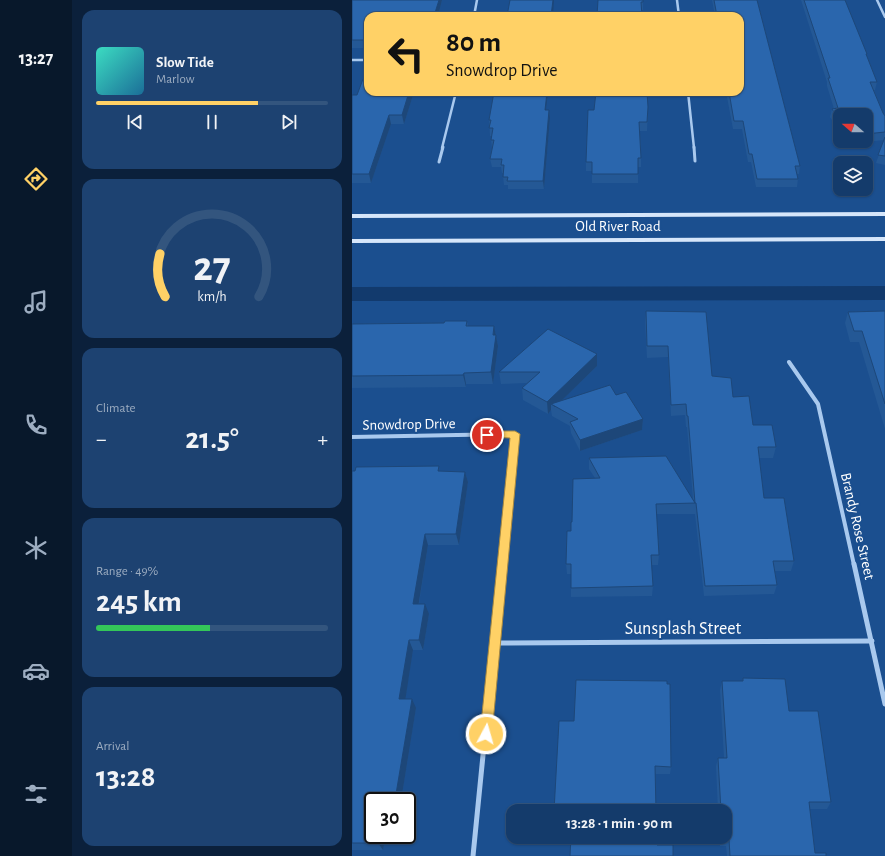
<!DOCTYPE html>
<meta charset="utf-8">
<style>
:root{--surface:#143b6b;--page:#1d4271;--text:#f1f3f6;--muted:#9dadc1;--line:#33557e;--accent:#ffd166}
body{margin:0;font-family:"Alegreya Sans",sans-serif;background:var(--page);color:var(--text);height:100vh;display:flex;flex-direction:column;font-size:15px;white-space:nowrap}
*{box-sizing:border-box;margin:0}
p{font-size:13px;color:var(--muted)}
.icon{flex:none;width:22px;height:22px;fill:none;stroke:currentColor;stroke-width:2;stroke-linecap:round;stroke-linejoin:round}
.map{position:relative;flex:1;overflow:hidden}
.sheet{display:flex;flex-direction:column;gap:10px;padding:10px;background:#0b203b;width:280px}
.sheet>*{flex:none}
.hud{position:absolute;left:12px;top:12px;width:380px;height:84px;border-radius:12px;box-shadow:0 1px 3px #0004,0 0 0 1px var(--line);background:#ffd166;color:#111;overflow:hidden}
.needle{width:26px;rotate:290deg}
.buttons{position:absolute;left:481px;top:108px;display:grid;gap:8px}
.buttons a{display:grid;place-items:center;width:40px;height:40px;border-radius:8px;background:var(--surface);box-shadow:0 1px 3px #0004,0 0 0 1px var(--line);font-size:20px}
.speed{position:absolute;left:12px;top:792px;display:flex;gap:8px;font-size:20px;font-weight:700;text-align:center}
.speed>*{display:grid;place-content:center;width:52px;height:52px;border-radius:50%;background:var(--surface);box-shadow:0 1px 3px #0004,0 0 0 1px var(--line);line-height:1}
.speed .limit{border:2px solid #111;border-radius:6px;background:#fff;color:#111}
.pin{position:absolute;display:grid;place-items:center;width:34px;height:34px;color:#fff;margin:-17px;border:2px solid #fff;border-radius:50%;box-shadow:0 1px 4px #0007}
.me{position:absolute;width:44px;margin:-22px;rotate:6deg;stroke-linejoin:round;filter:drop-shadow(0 0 3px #0008)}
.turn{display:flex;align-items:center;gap:14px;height:84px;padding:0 16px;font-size:18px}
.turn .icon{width:52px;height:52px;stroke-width:2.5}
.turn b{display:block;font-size:28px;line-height:34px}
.big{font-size:30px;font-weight:700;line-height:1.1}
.sheet .widget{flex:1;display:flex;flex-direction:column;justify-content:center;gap:6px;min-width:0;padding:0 14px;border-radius:12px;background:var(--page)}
.sheet .dial{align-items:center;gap:0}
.dial svg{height:104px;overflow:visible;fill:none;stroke:var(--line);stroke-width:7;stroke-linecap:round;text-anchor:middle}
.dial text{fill:var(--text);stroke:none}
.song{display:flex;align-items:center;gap:12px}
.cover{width:48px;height:48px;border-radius:6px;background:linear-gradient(135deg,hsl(170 70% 55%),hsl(200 70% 35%))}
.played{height:4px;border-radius:2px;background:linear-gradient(90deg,var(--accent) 70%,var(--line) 70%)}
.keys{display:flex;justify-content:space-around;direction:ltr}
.heat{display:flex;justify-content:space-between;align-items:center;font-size:22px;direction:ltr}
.charge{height:6px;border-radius:3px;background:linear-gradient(90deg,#34c759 49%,var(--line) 0)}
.trip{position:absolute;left:154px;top:804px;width:226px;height:40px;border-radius:12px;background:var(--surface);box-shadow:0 1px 3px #0004,0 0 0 1px var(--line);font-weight:700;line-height:40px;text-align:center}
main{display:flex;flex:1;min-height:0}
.tab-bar{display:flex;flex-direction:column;width:72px;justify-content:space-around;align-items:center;background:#08182b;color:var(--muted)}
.tab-bar .icon{width:28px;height:28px}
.tab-bar .selected{color:var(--accent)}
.tab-bar b{font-size:18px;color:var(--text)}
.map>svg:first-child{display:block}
</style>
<main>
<nav class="tab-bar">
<b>13:27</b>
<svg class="icon selected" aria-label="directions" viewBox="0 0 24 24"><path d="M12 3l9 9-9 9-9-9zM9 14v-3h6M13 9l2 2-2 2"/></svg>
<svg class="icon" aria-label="music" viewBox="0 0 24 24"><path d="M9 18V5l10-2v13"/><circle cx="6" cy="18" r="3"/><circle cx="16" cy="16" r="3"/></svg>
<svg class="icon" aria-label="phone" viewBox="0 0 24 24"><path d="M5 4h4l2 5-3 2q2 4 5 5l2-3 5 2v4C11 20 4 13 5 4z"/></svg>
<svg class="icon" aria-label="climate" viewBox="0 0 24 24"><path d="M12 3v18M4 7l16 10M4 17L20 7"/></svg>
<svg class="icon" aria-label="car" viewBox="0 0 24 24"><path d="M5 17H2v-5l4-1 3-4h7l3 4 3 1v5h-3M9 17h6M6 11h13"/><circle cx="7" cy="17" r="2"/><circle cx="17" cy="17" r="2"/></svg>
<svg class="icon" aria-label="filters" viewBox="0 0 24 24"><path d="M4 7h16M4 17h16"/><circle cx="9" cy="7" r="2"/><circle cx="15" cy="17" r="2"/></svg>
</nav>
<section class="sheet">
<div class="widget">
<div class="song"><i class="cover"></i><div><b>Slow Tide</b><p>Marlow</p></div></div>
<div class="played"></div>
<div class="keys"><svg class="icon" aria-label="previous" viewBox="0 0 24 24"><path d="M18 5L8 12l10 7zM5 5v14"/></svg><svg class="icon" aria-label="pause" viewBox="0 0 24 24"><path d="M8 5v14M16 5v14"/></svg><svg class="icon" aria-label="next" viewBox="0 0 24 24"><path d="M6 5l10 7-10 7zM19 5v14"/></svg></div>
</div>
<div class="widget dial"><svg viewBox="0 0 100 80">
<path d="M14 69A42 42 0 1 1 86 69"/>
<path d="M14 69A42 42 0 0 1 10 36" stroke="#ffd166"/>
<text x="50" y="56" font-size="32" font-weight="700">27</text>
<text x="50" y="72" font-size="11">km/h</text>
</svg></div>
<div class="widget"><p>Climate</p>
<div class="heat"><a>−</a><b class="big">21.5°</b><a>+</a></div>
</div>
<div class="widget"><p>Range · 49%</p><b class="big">245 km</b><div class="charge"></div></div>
<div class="widget"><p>Arrival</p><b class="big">13:28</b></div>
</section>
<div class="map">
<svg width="533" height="856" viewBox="0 0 533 856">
<rect width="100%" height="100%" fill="#1b4f8f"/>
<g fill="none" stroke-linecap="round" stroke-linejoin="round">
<!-- canal -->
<path fill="#123a6d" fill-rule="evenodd" d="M533 286V300L0 301V287Z"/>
<!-- minor-far3 -->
<g stroke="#a9c9ee" stroke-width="2.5">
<path d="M325 0 327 16"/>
<path d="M525 0 533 17"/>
<path d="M122 16 125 0"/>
<path d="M0 60H16"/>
<path d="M336 92 342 148"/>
<path d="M90 148 104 92"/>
</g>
<!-- minor-far2 -->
<g stroke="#a9c9ee" stroke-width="3">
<path d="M342 147 343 161"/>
<path d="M87 162 91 147"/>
</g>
<!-- minor-far1 -->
<g stroke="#a9c9ee" stroke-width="4">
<path d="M437 362 466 404 502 565"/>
<path d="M0 437 163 434 150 565"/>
</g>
<!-- minor -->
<g stroke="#a9c9ee" stroke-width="5">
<path d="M502 564 533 704"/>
<path d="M143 643 520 641"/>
<path d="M121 856 150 564"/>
</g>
<!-- secondary -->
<g fill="#d6e6fa" fill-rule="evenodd">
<path d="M533 212V216L0 218V214Z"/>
<path d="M533 237V241L0 243V239Z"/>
</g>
</g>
<!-- wall -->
<g fill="#245895">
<path d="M0 0H90L86 16H16V48H0Z"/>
<path d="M291 0V10L245 16Z"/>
<path d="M360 0H405L448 166 447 174H445L446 179 445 187H404L399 162H396L390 129H381L375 97 376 92H388V16H363Z"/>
<path d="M449 0H493L515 54V56L525 82 523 90H522L531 113 533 116V165L524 163 532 140 496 144 494 141H514V115H488V132L478 117 480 109H482L475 86V82Z"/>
<path d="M62 92 52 124H39L19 183H0V95Z"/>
<path d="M296 107 295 131H288L289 158V167H286V183H240V171H234V162Z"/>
<path d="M194 110H197L198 118 192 189H156V185H152L151 177V173H150L149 167H140L138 159 140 148 139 140 140 136H138L137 120Z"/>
<path d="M294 311 360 376 381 397 401 425 424 447 421 458H407L412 498 442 561 439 571H423L425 585 422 594 352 596 343 514H304L307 555 306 565H299L301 586 300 596 219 597V574H215L214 564 220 522 243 478 237 469V458L341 499 335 427H334L333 415 319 416 316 357 295 358 293 322Z"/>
<path d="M533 311V429L507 342H498L493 323 496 312Z"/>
<path d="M115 321 116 326H142L146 346 141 384H114V387L0 388V324L92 323Z"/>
<path d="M245 366 209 401 264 395 291 419 290 430 228 451 219 433 218 426 200 416 199 410 196 414 171 400 170 388 175 383 149 384 147 372Z"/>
<path d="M0 471 113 472 116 482 107 545H76L67 604 77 614 71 650H61L53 699 64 708 49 801H21L31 850H0Z"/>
<path d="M391 678 437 711 479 802 475 809H458L463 853 474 856H375L374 846H368V837H373V811H366L364 766 366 758H372L368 690 370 681H390Z"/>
<path d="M222 721 319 767 318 774H304Z"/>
</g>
<!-- shaded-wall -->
<g fill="#1d4779">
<path d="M87 0H90L86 16H82Z"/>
<path d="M201 0H202L201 16H199Z"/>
<path d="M57 92H62L52 124 50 115Z"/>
<path d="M195 92H196L193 118V110Z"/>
<path d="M197 110 198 118 192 189 191 181Z"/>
<path d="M37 115 39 124 19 183 17 174Z"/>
<path d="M142 326 146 346 141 384 139 372Z"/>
<path d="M245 354V366L203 407 199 404V410L196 414 195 402Z"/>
<path d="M112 373 114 384V387L111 375Z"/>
<path d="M291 419 290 430 228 451V440Z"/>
<path d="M113 472 116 482 107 545 104 534Z"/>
<path d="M73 534 76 545 65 614 61 604Z"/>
<path d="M73 604 77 614 71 650 67 640Z"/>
<path d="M57 640 61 650 52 708 47 699Z"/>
<path d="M60 699 64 708 49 801 44 794Z"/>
<path d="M34 794 39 801H33Z"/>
<path d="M27 835H33L31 850 26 843Z"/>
</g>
<!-- building -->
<g fill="#2a66ad" stroke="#1d4779">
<path d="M0 0H87L82 16H16V40H0Z"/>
<path d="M158 0H201L199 16H155Z"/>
<path d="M246 0H291V2H289L290 16H245Z"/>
<path d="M362 0H405L448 166H443L446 179H405L400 154H397L391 121H382L377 92H388V16H365Z"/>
<path d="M452 0H493L515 54H514L525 82H518L531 113 533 116V132L514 134V115H488V121L480 109 486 108 476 78H478Z"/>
<path d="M16 75V92H57L50 115H37L17 174H0V95H5L11 79H15Z"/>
<path d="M142 92H195L193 110H197L191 181H155L156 177H151L152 165H149L150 159H138L142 140H139L141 128H137L139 120H137Z"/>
<path d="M244 92H295L296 107 295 122H287L289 158H286V174H240V162H234L236 110H242Z"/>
<path d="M533 137V156L526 155Z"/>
<path d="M294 311 354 312 360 376 379 378 381 397 397 396 401 425H420L424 447H406L412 498H432L442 561H421L425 585 353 586 344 503 304 504 307 555H299L301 586 219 588V564H214L215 531H219V522H220L221 479 248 478 237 458 314 456 343 503 336 416H335L334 404 319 405 316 346H295Z"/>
<path d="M533 311V404L510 331H502L496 312Z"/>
<path d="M93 321H115L114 326H142L141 335H144L139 372 112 373 111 375 0 376V324L92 323Z"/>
<path d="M196 329 245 354 195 402 170 388 188 372H147Z"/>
<path d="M258 385 264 395 274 392 291 419 228 440 218 422 226 419 199 404Z"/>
<path d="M87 466 86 471 113 472 104 534H73L61 604H73L67 640H57L47 699H60L44 794H34L33 801H21V835H27L26 843H0V471H3L4 467Z"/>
<path d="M391 678 433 679 437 711H466L479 802H457L463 853H474V856H378L377 839H370V837H373V811H369L366 758H375L370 681H391Z"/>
<path d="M224 680 315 681V684H318L319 767 303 766 304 811H202L207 721H222Z"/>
<path d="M219 837H305V845H321V856H218Z"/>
</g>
<!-- route -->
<path fill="#ffd166" stroke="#a68842" d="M135 431H163L168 434 140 734 138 738 134 740 129 738 128 734 158 438 132 437 131 435Z"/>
<g text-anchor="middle" stroke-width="4" stroke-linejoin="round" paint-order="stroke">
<!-- street labels -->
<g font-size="15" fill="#fff" stroke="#1b4f8f">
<text x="266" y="231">Old River Road</text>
<text transform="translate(57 424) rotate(-1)" y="5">Snowdrop Drive</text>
<text transform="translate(506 526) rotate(77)" y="5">Brandy Rose Street</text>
</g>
<!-- near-street labels -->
<g font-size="18" fill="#fff" stroke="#1b4f8f">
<text x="331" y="634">Sunsplash Street</text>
</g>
</g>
</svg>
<div class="buttons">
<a><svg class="needle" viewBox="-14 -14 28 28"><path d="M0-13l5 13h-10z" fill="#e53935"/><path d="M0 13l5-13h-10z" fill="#9dadc1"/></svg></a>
<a><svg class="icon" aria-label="layers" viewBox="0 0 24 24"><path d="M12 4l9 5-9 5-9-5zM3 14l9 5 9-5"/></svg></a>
</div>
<div class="speed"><div class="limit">30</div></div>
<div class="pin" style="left:135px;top:435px;background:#d93025"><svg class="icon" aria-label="arrive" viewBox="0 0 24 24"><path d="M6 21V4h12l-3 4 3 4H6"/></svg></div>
<svg class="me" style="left:134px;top:734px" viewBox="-20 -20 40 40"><circle r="17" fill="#ffd166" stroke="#fff" stroke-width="3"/><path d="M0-11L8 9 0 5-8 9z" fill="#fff"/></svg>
<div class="trip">13:28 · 1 min · 90 m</div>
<div class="hud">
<div class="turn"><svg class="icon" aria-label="left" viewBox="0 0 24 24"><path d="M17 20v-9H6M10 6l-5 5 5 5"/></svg><div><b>80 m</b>Snowdrop Drive</div></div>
</div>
</div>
</main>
